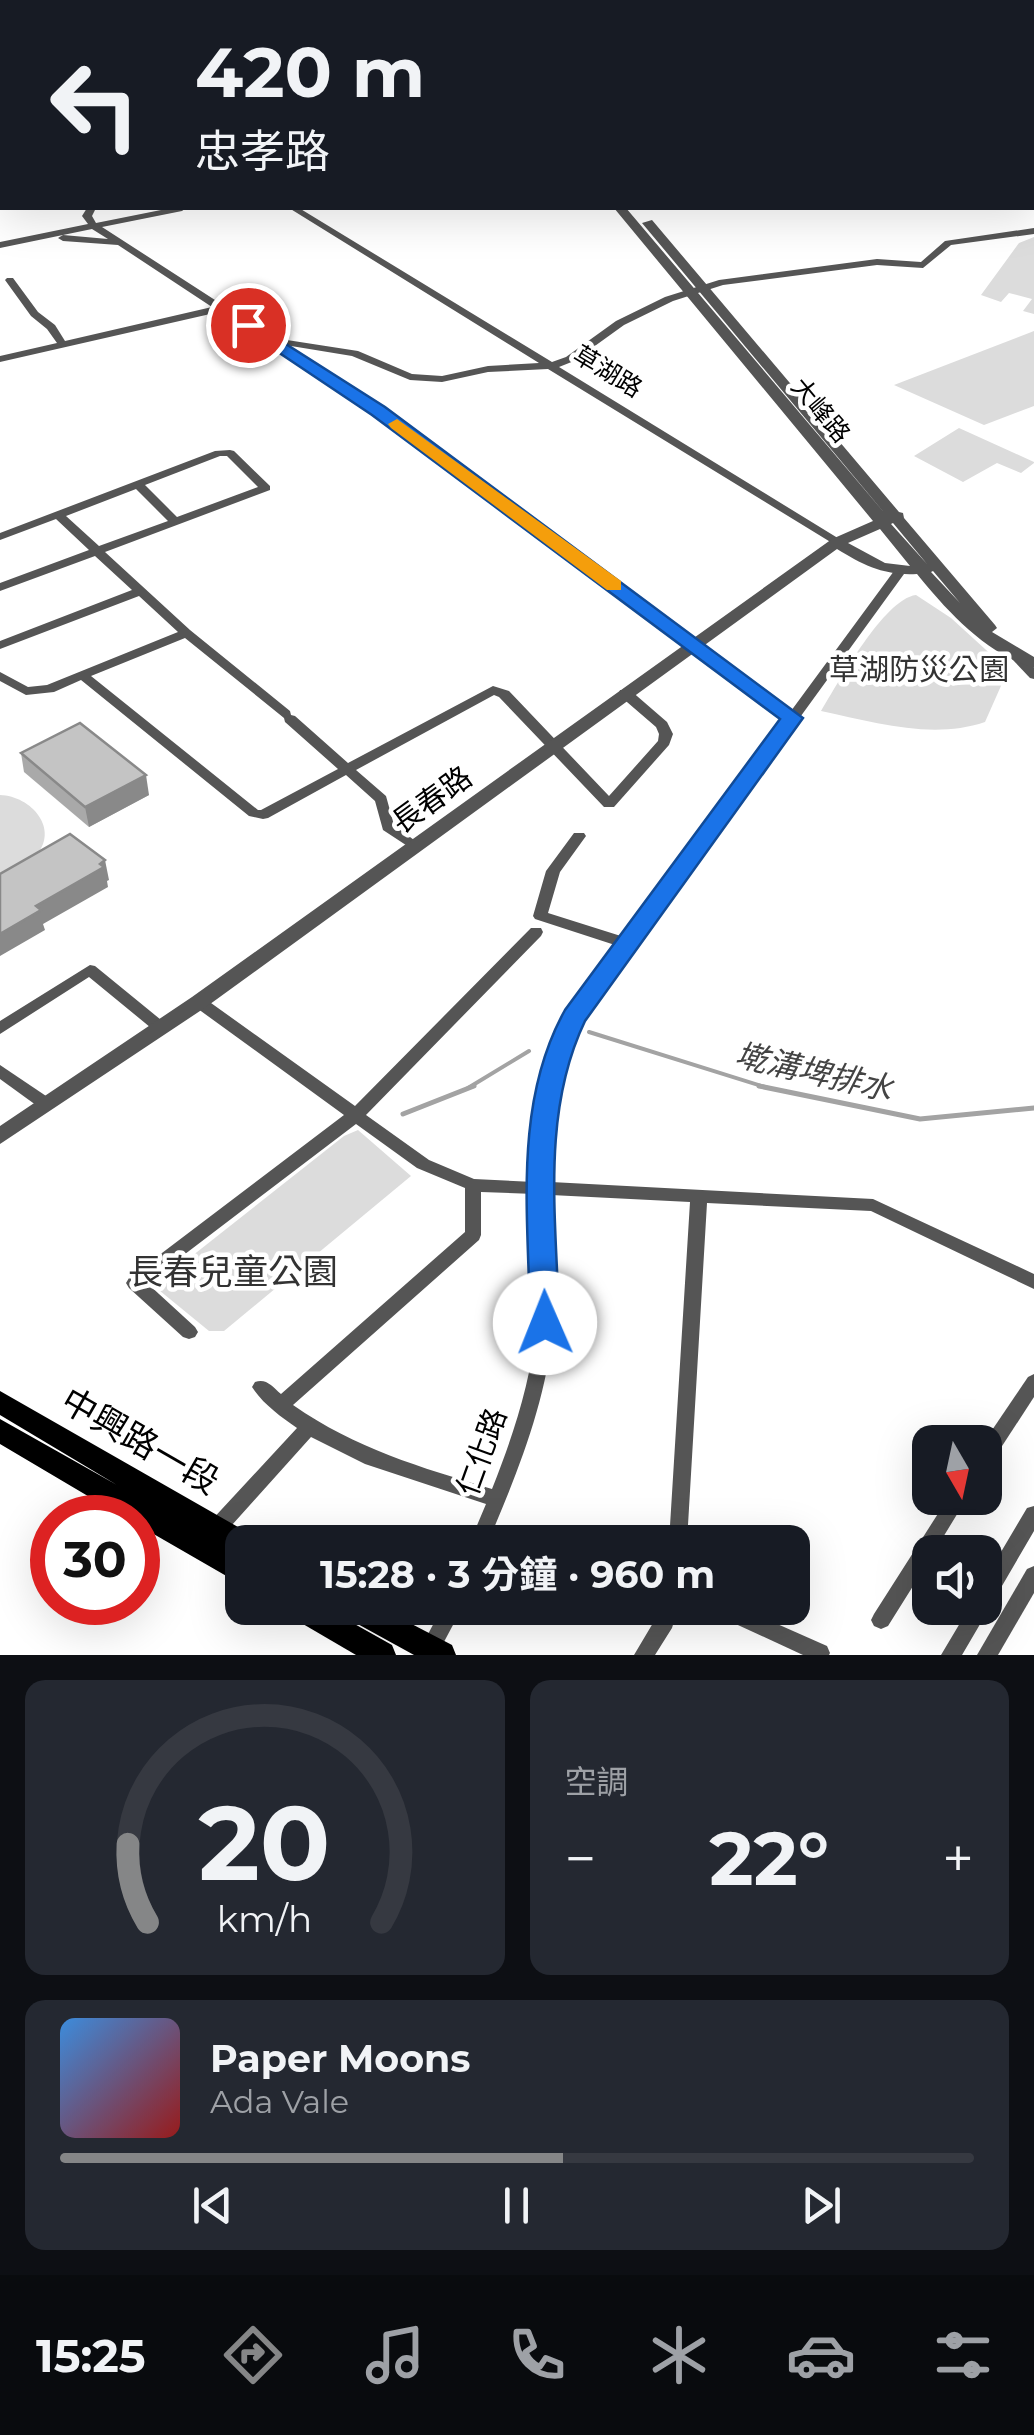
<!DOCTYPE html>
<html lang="zh-TW">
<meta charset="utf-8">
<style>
:root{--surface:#171b24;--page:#242831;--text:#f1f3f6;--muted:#9ea1a6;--line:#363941;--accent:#858687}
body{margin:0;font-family:Montserrat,"Noto Sans TC",sans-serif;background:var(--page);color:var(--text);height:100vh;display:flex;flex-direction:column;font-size:38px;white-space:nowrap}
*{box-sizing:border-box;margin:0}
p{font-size:32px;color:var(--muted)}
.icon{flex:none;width:55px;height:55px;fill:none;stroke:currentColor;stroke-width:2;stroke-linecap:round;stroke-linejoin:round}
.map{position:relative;height:1655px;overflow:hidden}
.side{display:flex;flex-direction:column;gap:25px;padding:25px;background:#0d0f14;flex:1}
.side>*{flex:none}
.top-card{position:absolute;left:0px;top:0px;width:1035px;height:210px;box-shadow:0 10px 40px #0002;background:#171b24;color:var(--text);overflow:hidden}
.needle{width:65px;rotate:171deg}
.controls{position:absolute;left:912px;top:1425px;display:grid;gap:20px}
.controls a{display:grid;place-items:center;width:90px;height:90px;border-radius:20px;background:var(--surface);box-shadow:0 10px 40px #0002;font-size:50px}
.speed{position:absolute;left:30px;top:1495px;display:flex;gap:20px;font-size:50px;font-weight:700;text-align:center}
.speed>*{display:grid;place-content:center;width:130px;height:130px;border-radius:50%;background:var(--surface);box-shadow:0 10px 40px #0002;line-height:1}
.speed .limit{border:15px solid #d22;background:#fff;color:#111}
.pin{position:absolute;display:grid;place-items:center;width:85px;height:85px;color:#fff;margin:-42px;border:5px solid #fff;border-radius:50%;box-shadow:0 2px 10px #0007}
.me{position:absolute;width:110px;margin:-55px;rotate:359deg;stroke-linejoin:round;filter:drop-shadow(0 0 8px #0008)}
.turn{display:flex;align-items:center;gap:35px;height:210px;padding:0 30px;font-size:45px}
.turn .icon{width:130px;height:130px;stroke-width:2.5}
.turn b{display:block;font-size:70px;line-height:85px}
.big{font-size:75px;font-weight:700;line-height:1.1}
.side .widget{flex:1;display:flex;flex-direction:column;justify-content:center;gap:15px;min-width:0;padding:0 35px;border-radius:20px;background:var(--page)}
.side .dial{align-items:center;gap:0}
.dial svg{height:260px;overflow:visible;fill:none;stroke:var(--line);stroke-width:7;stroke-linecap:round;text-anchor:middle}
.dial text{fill:var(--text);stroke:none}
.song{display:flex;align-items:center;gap:30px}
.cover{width:120px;height:120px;border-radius:15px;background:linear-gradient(135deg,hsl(210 70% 55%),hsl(0 70% 35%))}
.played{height:10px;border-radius:5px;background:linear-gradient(90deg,var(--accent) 55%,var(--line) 55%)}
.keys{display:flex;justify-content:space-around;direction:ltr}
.heat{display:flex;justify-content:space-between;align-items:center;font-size:55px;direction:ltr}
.side .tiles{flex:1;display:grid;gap:25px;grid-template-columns:1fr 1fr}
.widget:last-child{grid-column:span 2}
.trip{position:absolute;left:225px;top:1525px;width:585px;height:100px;border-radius:20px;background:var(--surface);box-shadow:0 10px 40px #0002;font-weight:700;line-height:100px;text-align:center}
.tabs{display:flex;height:160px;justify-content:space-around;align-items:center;background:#090b0e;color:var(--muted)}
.tabs .icon{width:70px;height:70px}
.tabs .selected{color:var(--accent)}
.tabs b{font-size:45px;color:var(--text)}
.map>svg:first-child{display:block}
</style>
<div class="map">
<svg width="1034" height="1655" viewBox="0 0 1034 1655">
<rect width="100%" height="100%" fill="#fff"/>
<!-- green -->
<g fill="#dcdcdc">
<path d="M1034 237V314L1023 311 1032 299 1009 293 1001 302 981 295 1019 243Z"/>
<path d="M1034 331V406L984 425 894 385Z"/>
<path d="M959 428 1034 462V463L1021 473 997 463 963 482 914 456Z"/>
<path d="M916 595 951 618 1008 670 985 722C932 740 874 722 821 711 839 682 884 599 916 595Z"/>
<path d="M0 795C31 796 61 829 35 857 26 866 11 873 0 880Z"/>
<path d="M358 1130 411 1176 224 1331H209L154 1286 344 1136Z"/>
</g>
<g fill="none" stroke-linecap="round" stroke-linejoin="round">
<!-- stream-far1 -->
<g stroke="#a3a3a3" stroke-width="4">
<path d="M589 1032 768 1088"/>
<path d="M468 1088 529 1051"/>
</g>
<!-- stream -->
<g stroke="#a3a3a3" stroke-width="5">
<path d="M759 1086 920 1119 1034 1108"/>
<path d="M403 1114 474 1086"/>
</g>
<!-- minor -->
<g fill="#555" fill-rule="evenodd">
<rect x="155" y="0" width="8" height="2"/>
<path d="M253 0H261L262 2H254Z"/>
<path d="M353 0H361L362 2H354Z"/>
<rect x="1032" y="41" width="2" height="4"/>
<rect x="1032" y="71" width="2" height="4"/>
<path d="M1032 203 1034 209 1029 208H1032Z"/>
<path d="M87 208H96L92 216 96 223 171 208H186L182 211 102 227 274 338 358 351 412 374 442 376 488 366 539 363 289 208H299L552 362 566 357 616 321 665 297 719 280 877 259 921 262 945 241 1034 228V234L951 245 923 268 877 265 723 285 673 301 624 325 574 361 559 367 841 540 843 542 837 546 548 369 488 372 442 382 410 380 352 356 285 345 383 409 791 711 894 571H902L904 574 581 1019C557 1075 549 1121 551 1182L873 1199 1034 1274V1289L871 1211 707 1203 687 1542H669L690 1202 551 1195C553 1239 557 1284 553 1328 546 1403 517 1474 488 1542H470L486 1504 365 1464 311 1437 223 1535 216 1537 209 1535 207 1529 209 1523 297 1428C280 1416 263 1404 252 1387L255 1382C266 1378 272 1386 281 1394L465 1232V1188L417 1168 356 1124 147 1283 195 1327 198 1332 195 1337 189 1339 183 1337 129 1288 126 1283 129 1278 344 1115 194 1006 191 1002 194 998H204L355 1106 531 928H541L543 932 541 936 366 1115 429 1160 474 1179 534 1182C533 1126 539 1065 568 1015 581 991 602 968 618 946L535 919 533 916 546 871 574 833H584L586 836 560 872 548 913 624 937 785 719 375 413 219 312 0 362V356L57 343 47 329 31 316 5 280 7 278H13L38 312 55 325 65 341 212 307 118 245 63 241 58 238 63 235 108 239 92 229 0 248V242L88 224 82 216ZM481 1192 535 1194C536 1238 540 1282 536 1326 531 1382 513 1436 492 1489 420 1467 356 1449 293 1405L479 1240 481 1235Z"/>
<path d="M230 450 234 451 270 486V490L105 552 190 630 290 711 291 715 295 716 348 763 493 686 509 691 609 796 658 741 659 734 656 727 620 696 619 693 620 690H630L667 722 673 734 669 745 614 807H604L499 697 494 695 356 770 386 796 394 825 422 846 415 851 383 830 375 801 346 775 268 818 263 819 249 816 81 680 54 692 26 695 0 681V672L28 687 47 685 178 632 139 596 0 649V641L132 590 95 556 0 591V583L89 550 56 519 0 540V533L215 451ZM220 456H227L258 487 177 517 145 485ZM136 489 168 521 99 546 66 516ZM185 638 284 718 285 722 338 769 261 810H258L91 676Z"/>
<path d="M1018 655 1022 656 1034 668V679L1030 678 1012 659Z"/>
<path d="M90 965 95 966 166 1024 169 1028 166 1032H156L89 977 0 1034V1021Z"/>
<path d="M0 1065 52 1100 54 1104 52 1108 46 1110 40 1108 0 1079Z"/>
<path d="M1034 1374V1397L991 1463 985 1465 984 1442 1028 1377Z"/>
<path d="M948 1498H967L934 1552H930V1559L888 1626 881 1629 874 1626 871 1620 874 1614Z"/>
<path d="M1034 1506V1531L992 1603 987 1605 989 1608 986 1614 962 1655H941L969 1608H985V1579L1027 1508Z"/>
<path d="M1034 1566V1593L998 1655H977L1027 1569Z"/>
<path d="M442 1608H462L437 1655H423L420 1649Z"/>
<path d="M660 1608H678L672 1628 655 1655H634L656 1618Z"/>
<path d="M711 1608H741L827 1646 830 1653 829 1655H803L714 1614Z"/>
</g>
<!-- tertiary -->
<g fill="#555" fill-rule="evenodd">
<path d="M365 0H402L399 2H364Z"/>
<path d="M448 0H506L507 2H451Z"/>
<path d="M614 208H626L887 516 642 223 652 220 899 512 903 513 904 518 995 625 997 628 992 632 1034 657V668C986 654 947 611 917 574 885 576 863 565 837 549L206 1007 0 1144V1126L192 997 832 539 873 521ZM893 523 927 564 891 524ZM880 529 910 566 885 563 848 543ZM933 571 960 603 931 572Z"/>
</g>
<!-- primary -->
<g fill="#000" fill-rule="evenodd">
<path d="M0 1391 252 1535 255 1542H242V1556L238 1555 242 1558V1585L138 1525V1518H125L0 1444V1419L117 1485 0 1415Z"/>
<path d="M287 1608H326L392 1645 396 1655H356L291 1617Z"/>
<path d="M341 1608H381L452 1645 456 1655H414L345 1617Z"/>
</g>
</g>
<!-- wall -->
<path fill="#a9a9a9" d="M21 753 149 795 89 827 24 772Z"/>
<!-- shaded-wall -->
<g fill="#898989">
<path d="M146 775 149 795 89 827 85 807Z"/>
<path d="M105 860 109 880 107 881 108 887 43 924 45 930 0 956V934L36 906Z"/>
</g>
<!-- building -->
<g fill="#c4c4c4" stroke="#898989" stroke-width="2.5">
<path d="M80 723 146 775 85 807 21 753Z"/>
<path d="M70 834 105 860 100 864 104 867 36 906 41 910 0 934V874Z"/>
</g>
<!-- route -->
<path fill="#1a73e8" stroke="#114b97" stroke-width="2.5" d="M248 320 385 407 803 718 585 1021C540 1115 557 1222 559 1323L555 1331 545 1335 535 1331 530 1323C529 1219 512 1105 565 1010L780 719 372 415 242 328 240 325Z"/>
<!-- slow -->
<path fill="#f59e0b" d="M397 419 621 581V590H607L391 428 388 424Z"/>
<g text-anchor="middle" stroke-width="9" stroke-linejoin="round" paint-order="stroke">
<!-- far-street labels -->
<g font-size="25" fill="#000" stroke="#fff">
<text transform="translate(608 371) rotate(31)" y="9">草湖路</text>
<text transform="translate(821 410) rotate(50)" y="9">大峰路</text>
</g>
<!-- park labels -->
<g font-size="30" fill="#333" stroke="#fff">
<text x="919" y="680">草湖防災公園</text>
</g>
<!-- street labels -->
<g font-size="30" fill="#000" stroke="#fff">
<text transform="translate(432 800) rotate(-36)" y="10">長春路</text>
<text transform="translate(482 1452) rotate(-70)" y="10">仁化路</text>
</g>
<!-- water labels -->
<g font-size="32" font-style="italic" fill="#444" stroke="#fff">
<text transform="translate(814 1072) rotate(13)" y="11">墘溝埤排水</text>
</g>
<!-- near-park labels -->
<g font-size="35" fill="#333" stroke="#fff">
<text x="233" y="1284">長春兒童公園</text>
</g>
<!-- near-street labels -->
<g font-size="35" fill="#000" stroke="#fff">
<text transform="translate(140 1441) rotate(30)" y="12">中興路一段</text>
</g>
</g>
</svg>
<div class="controls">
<a><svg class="needle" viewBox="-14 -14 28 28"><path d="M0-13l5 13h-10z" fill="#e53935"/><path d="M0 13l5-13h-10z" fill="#9ea1a6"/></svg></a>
<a><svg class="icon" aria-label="sound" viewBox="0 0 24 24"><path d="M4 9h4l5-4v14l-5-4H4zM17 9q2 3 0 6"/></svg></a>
</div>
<div class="speed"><div class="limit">30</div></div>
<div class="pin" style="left:248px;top:325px;background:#d93025"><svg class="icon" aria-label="arrive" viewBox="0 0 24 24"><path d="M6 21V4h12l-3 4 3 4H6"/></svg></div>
<svg class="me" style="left:545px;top:1323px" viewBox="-20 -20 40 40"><circle r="19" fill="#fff"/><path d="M0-13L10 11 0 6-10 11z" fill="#1a73e8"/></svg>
<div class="trip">15:28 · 3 分鐘 · 960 m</div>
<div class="top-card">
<div class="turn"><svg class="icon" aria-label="left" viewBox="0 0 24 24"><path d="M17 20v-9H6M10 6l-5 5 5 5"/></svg><div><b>420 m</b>忠孝路</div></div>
</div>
</div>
<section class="side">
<div class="tiles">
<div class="widget dial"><svg viewBox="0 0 100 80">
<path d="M14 69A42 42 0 1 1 86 69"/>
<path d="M14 69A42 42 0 0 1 8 45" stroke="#858687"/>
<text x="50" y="56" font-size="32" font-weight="700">20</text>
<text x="50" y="72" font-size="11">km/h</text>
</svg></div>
<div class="widget"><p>空調</p>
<div class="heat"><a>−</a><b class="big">22°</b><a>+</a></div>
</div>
<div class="widget">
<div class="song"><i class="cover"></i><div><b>Paper Moons</b><p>Ada Vale</p></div></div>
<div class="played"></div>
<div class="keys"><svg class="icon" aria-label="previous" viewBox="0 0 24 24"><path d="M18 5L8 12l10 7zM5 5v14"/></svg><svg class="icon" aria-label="pause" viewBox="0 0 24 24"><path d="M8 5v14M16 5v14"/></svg><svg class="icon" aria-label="next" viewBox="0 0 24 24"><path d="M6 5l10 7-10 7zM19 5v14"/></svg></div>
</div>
</div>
</section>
<nav class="tabs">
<b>15:25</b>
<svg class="icon selected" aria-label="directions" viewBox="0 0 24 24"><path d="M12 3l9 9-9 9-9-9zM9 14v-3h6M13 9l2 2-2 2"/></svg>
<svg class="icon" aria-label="music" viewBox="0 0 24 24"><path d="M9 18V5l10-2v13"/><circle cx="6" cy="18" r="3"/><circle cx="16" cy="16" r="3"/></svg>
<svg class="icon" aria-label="phone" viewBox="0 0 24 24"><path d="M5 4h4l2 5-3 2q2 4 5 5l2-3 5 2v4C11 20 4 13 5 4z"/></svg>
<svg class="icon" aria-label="climate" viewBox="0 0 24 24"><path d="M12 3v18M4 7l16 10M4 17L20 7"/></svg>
<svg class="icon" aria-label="car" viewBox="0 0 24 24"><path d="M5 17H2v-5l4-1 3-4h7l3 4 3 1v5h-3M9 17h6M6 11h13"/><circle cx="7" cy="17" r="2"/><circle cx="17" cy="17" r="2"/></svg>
<svg class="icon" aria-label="filters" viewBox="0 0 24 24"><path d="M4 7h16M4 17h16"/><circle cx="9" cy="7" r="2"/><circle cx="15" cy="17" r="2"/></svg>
</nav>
